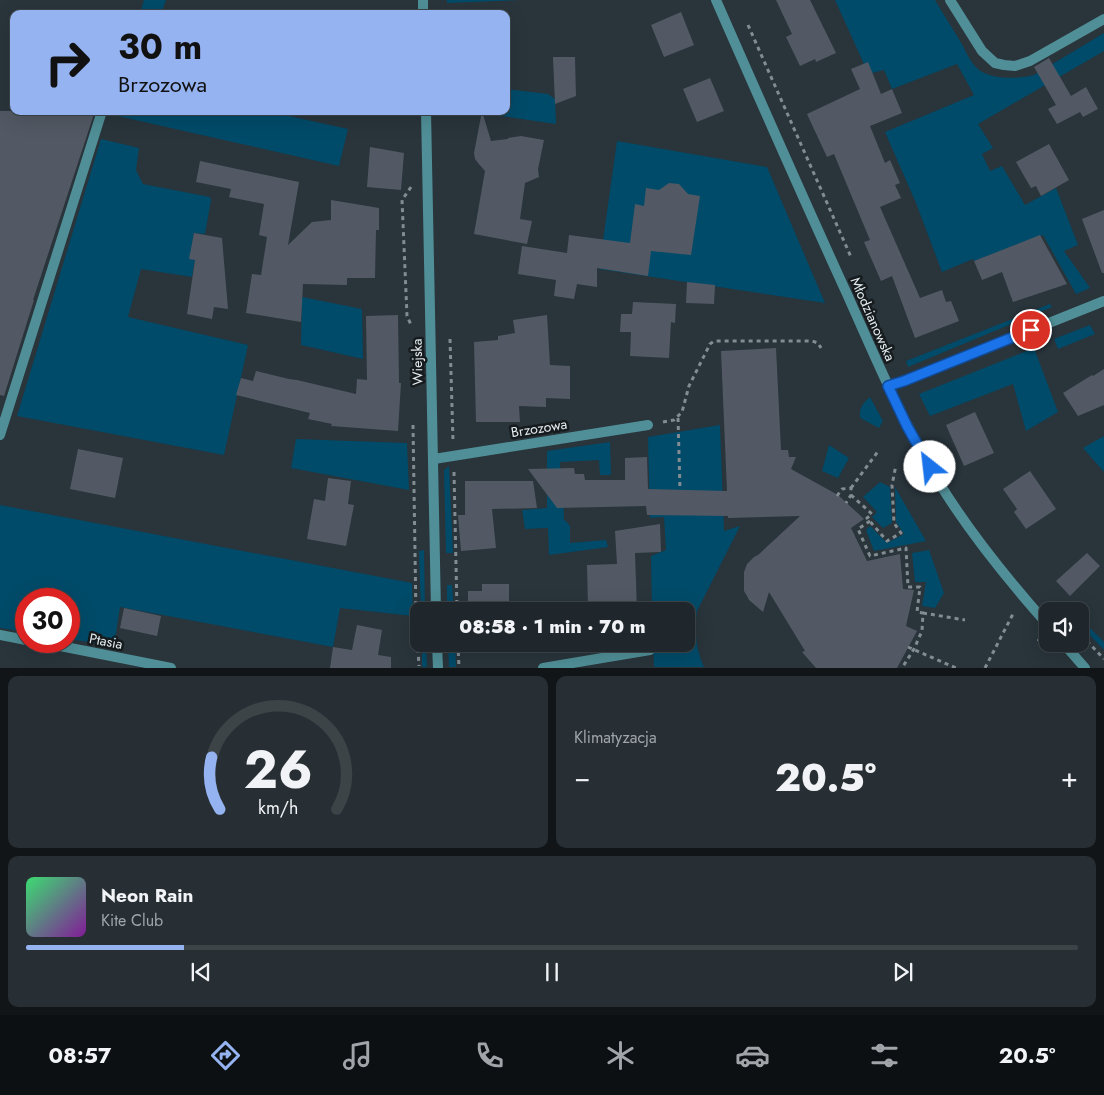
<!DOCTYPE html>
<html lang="pl">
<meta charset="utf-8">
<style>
:root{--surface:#1f272c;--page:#272f34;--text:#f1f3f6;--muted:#a1a5a9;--line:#3c4448;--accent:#95b2f1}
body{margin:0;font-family:Jost,sans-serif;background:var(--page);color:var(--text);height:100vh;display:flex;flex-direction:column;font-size:19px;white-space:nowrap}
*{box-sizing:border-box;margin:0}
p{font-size:16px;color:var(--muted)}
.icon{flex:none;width:28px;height:28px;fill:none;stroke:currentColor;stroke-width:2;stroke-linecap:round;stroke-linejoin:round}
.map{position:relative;height:668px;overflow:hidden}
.details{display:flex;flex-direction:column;gap:8px;padding:8px;background:#111518;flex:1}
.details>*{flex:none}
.banner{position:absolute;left:10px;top:10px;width:500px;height:105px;border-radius:10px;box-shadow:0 5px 20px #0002,0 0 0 1px var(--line);background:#95b2f1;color:#111;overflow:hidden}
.controls{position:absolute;left:1039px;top:602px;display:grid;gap:10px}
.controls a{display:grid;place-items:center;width:50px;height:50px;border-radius:10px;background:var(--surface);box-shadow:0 5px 20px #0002,0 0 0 1px var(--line);font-size:25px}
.speed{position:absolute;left:15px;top:588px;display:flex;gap:10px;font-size:25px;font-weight:700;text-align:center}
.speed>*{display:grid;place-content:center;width:65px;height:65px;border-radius:50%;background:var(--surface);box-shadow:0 5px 20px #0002,0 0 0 1px var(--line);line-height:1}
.speed .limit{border:8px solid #d22;background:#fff;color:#111}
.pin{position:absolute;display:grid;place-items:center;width:42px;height:42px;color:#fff;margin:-21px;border:2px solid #fff;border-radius:50%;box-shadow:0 1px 5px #0007}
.me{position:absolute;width:55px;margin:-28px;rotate:331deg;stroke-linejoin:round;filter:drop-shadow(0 0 4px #0008)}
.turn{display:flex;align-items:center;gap:18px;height:105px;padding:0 25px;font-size:22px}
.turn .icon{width:65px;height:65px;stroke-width:2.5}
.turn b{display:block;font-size:35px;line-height:42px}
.big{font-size:38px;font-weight:800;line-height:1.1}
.details .widget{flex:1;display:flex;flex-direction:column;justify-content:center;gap:8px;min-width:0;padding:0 18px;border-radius:10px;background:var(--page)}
.details .dial{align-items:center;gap:0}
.dial svg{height:130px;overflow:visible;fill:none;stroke:var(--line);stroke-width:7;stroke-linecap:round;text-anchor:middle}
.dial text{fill:var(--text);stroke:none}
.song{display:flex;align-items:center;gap:15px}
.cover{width:60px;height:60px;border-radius:8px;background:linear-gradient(135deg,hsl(140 70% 55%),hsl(290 70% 35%))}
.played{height:5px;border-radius:2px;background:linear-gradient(90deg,var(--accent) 15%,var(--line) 15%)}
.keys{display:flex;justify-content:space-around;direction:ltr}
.heat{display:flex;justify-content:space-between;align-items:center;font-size:28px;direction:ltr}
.details .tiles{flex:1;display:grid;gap:8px;grid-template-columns:1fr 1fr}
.widget:last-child{grid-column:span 2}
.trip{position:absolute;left:410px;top:602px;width:285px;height:50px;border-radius:10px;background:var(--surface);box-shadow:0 5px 20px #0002,0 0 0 1px var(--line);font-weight:800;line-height:50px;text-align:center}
.dock{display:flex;height:80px;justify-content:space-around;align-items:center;background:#0c1012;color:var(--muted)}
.dock .icon{width:35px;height:35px}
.dock .selected{color:var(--accent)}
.dock b{font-size:22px;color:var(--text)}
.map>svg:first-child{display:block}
</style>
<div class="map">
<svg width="1104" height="668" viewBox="0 0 1104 668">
<rect width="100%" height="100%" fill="#29343b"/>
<!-- green -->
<g fill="#004b69">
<path d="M144 0H166L161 14H142L140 13Z"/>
<path d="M447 0H519L447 3Z"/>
<path d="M835 0H935C944 15 954 31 963 46 967 54 971 63 978 69 990 80 1019 79 1034 75L1104 33V51L978 124 993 148 982 154 990 171 1002 166 1025 205 1056 188 1078 245 1064 251 1090 288 1076 294 1043 235 974 261 973 259 942 272 916 203 885 132 974 95 957 64 892 89 884 70 872 73 864 64Z"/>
<path d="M506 89 548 94 555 99 556 124 495 115 490 111H506Z"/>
<path d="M109 111H266L348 129 339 166 109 114Z"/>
<path d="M101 139 139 148 136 170 143 184 210 197 211 200 205 234 194 233 190 258 195 260 192 277 141 269 128 317 248 345 224 455 17 416Z"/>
<path d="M617 141 767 167 825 303 599 269Z"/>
<path d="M302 297 362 309 363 359 301 345Z"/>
<path d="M1050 304 1052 307 908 367 906 361Z"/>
<path d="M1090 325 1095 334 1058 349 1054 339Z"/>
<path d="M1034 348 1058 412 1026 431 1013 384 930 416 919 394Z"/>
<path d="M870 397 883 421 879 428 862 419 860 417C859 408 863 403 870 397Z"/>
<path d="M720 425 724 531 740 526 697 611C694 630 696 650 704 667H654L653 644H686V611H652L651 556 666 550 664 517 650 518 648 437Z"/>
<path d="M1104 436V472L1083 448Z"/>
<path d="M296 439 407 443 409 490 291 468Z"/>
<path d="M610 442 611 475H600L599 460 560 462 561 489H563L564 520 566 521 570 526V543L606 540 608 547 549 555 548 528 525 529 522 510 547 508V451Z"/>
<path d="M829 445 849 458 838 478 822 471Z"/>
<path d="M449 466 453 553H446L444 470Z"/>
<path d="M880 482 890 487 892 523 883 528 872 517 877 512 863 497Z"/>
<path d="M895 487 926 541 874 551 866 530 870 526 887 543 904 534 896 522Z"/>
<path d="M0 505 412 583 413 616 340 608 333 647 120 607 114 646 69 639V599H26V632L0 628Z"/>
<path d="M424 550 425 611H421L419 551Z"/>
<path d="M929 550 944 593 935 608 922 606 926 582H915L912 553Z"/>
<path d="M447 585H452L454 611H447Z"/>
<path d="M1081 619 1104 642V650L1080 625V620Z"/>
<path d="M422 644H426L427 667H422Z"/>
<path d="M448 644H455L456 667H449Z"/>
</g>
<!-- building -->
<g fill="#525964">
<path d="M776 0H810L836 53 816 62 815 59 800 66 786 37 792 34Z"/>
<path d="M681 12 694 45 664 57 651 25Z"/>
<path d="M553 57H575L576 96 555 104Z"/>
<path d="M1049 58 1071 96 1086 87 1098 109 1083 117 1080 112 1057 124 1048 109 1056 105 1034 67Z"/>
<path d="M868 62 881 94 892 89 902 113 870 126 885 163 890 160 900 183 895 185 901 198 880 207 920 298 942 290 946 302 951 301 959 321 915 338 892 276 881 281 864 242 870 240 834 154 827 157 807 114 860 89 851 69Z"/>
<path d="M710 78 724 111 697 122 683 89Z"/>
<path d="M0 111H95L33 300H34L4 396 0 395Z"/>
<path d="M482 111 491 141 508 139V138L521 136 544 140 538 169 539 177 525 183 520 219 532 221 527 244 474 234 485 171 478 163 475 159 474 153Z"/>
<path d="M1049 144 1069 180 1041 196 1036 186 1031 188 1016 162Z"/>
<path d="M370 147 404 153 401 190 367 187Z"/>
<path d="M200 161 299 182 288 245 312 222 331 220V200L379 208V230H376L375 278H347V285L303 284 301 322 246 313 252 274 261 275 267 237 259 235 264 204 229 197 231 189 196 182Z"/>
<path d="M669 183 679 184 688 194 700 196 691 255 651 251 648 276 597 268V287L577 284 574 299 554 296 556 280 518 274 522 246 567 253 569 235 630 243 635 204 644 206 646 188 659 190Z"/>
<path d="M1104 210V273H1102L1082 219Z"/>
<path d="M194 233 222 238 228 309 214 307 212 319 187 314 195 260 189 259Z"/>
<path d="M1040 235 1067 284 1013 302 1002 272 982 280 974 261Z"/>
<path d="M687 282 715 285 714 304 686 303Z"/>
<path d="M633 302 676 304 675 323 671 322 669 358 630 356 631 332H620L621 314H632Z"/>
<path d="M398 315 399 383H401L398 431 331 426 332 424 308 419 310 413 236 395 241 378 253 381 256 371 289 379 297 380 356 394 357 379 367 380 366 316Z"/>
<path d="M547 315 550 365 570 366V399L546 398V407L519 406 520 422H476L474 342 498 340V336L515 333 513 320Z"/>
<path d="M776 348 781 450H788L789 457H796L791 469 838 495 864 519 851 528 867 561 900 554 903 589 914 590 906 626 917 631 897 668H816L802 652 805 651 769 592 763 612 749 600 747 596 744 591V572L747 564 754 557 758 555 800 516 728 518V516L647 515 646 506 557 508 528 469 574 468 575 474H584L585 480H625V458L647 457 648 489 727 491 721 351Z"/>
<path d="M1104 369V405L1078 416 1063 393 1092 375 1093 376Z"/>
<path d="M975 412 994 453 964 466 946 425Z"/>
<path d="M78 449 123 458 115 498 70 489Z"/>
<path d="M1030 471 1056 509 1026 529 1014 512 1017 509 1003 489Z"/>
<path d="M328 478 351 481 348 504 354 505 346 546 307 539 314 499 325 501Z"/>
<path d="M465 481H533L537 508 492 509 496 548 461 551 458 515H465Z"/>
<path d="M660 524 661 552 635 553 637 611H613L612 608H588L587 565 617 564 615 531Z"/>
<path d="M1087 553 1100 566 1070 596 1056 581Z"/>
<path d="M482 584H509V611H468V591H482Z"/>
<path d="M124 608 161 616 157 636 120 628Z"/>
<path d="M357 625 382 630 378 655 391 657V668H330L333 647 352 650Z"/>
</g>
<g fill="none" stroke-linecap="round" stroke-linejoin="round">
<!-- path -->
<g stroke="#828c92" stroke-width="3" stroke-dasharray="4 4" stroke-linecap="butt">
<path d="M748 25 851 257"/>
<path d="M411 187 402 200 407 316 412 327"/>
<path d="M450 339 453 441"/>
<path d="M678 418 680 490"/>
<path d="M663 422 674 420 682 412 689 386 710 344 714 341H812L818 343 821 348"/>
<path d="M413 425 416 616 419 666"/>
<path d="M454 472 457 611"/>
<path d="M851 488 879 450"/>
<path d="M851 495 872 514 867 518 887 541 901 533 894 523 892 485 896 465"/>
<path d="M837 496 842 489 851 488V495L846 503"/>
<path d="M870 521 858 529 870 556 906 548 908 587H920L917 612 923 613 922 631 914 649 902 668"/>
<path d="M923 613 965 620"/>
<path d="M1038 639 1047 650"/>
<path d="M1087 641 1104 659"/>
<path d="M458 644 459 668"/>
<path d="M908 647 956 668"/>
<path d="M985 668 1014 612"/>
</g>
<!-- service -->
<g stroke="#508f97" stroke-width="10">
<path d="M950 0 982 51 995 63 1004 65 1015 66 1030 61 1104 19"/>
<path d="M0 435 102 111"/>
</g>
<!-- minor -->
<g stroke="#508f97" stroke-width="10">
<path d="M716 0C759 98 802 196 847 294 875 357 902 421 938 481 969 532 1008 580 1048 625"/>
<path d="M888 386 904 381 1104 301"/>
<path d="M434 459 648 425"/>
<path d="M0 635 26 640"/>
<path d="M35 641 171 668"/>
<path d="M1064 644 1085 668"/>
<path d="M543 668 650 650"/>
</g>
<!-- tertiary -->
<g stroke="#508f97" stroke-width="10">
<path d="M423 0V14"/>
<path d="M426 111 436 611"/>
<path d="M437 644 438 668"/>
</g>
</g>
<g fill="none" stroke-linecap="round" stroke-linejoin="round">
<!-- route casing -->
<g stroke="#114b97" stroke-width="12">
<path id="route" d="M930 467 907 426 888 386 904 381 1031 330"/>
</g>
<!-- route -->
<use href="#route" stroke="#1a73e8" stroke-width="9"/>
</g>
<g text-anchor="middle" stroke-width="5" stroke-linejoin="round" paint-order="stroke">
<!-- street labels -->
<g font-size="14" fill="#e5edf1" stroke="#161b1e">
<text transform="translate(873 319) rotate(66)" y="5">Młodzianowska</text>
<text transform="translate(417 362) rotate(-91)" y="5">Wiejska</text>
<text transform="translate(539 428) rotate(-9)" y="5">Brzozowa</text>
<text transform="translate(106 641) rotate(11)" y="5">Ptasia</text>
</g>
</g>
</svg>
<div class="controls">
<a><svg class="icon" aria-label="sound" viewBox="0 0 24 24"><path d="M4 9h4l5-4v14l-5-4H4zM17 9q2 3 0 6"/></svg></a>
</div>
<div class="speed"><div class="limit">30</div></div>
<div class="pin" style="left:1031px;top:330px;background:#d93025"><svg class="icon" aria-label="arrive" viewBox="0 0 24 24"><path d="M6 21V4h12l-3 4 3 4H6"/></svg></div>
<svg class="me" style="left:930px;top:467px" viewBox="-20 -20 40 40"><circle r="19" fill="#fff"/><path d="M0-13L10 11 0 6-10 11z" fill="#1a73e8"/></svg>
<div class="trip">08:58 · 1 min · 70 m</div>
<div class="banner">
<div class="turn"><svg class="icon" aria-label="right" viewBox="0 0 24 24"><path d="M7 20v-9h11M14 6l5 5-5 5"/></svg><div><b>30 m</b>Brzozowa</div></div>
</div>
</div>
<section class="details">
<div class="tiles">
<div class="widget dial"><svg viewBox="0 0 100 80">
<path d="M14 69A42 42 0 1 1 86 69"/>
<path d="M14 69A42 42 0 0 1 9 37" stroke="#95b2f1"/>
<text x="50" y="56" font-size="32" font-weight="700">26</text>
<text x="50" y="72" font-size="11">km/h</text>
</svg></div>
<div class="widget"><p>Klimatyzacja</p>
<div class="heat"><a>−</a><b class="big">20.5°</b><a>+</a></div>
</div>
<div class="widget">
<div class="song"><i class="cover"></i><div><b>Neon Rain</b><p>Kite Club</p></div></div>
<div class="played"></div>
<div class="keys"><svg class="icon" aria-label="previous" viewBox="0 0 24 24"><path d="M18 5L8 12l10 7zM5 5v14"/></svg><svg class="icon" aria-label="pause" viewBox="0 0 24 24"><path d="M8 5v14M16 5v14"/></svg><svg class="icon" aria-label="next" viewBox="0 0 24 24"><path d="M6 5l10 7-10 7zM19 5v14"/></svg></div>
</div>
</div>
</section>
<nav class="dock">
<b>08:57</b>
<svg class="icon selected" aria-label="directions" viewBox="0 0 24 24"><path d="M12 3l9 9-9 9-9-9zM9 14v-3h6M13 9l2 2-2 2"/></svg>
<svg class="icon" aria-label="music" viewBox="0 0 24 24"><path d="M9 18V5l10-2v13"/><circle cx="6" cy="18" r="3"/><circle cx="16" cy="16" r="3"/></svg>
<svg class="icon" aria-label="phone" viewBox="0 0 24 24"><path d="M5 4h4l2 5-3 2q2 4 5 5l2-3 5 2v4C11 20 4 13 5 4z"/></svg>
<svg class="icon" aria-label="climate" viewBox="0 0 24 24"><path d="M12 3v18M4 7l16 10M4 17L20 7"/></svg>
<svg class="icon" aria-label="car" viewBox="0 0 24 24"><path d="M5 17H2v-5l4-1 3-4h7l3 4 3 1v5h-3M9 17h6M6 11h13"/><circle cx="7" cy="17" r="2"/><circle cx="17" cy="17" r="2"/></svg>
<svg class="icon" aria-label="filters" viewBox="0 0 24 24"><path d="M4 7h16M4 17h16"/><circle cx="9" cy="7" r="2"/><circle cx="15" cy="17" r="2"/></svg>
<b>20.5°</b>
</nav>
